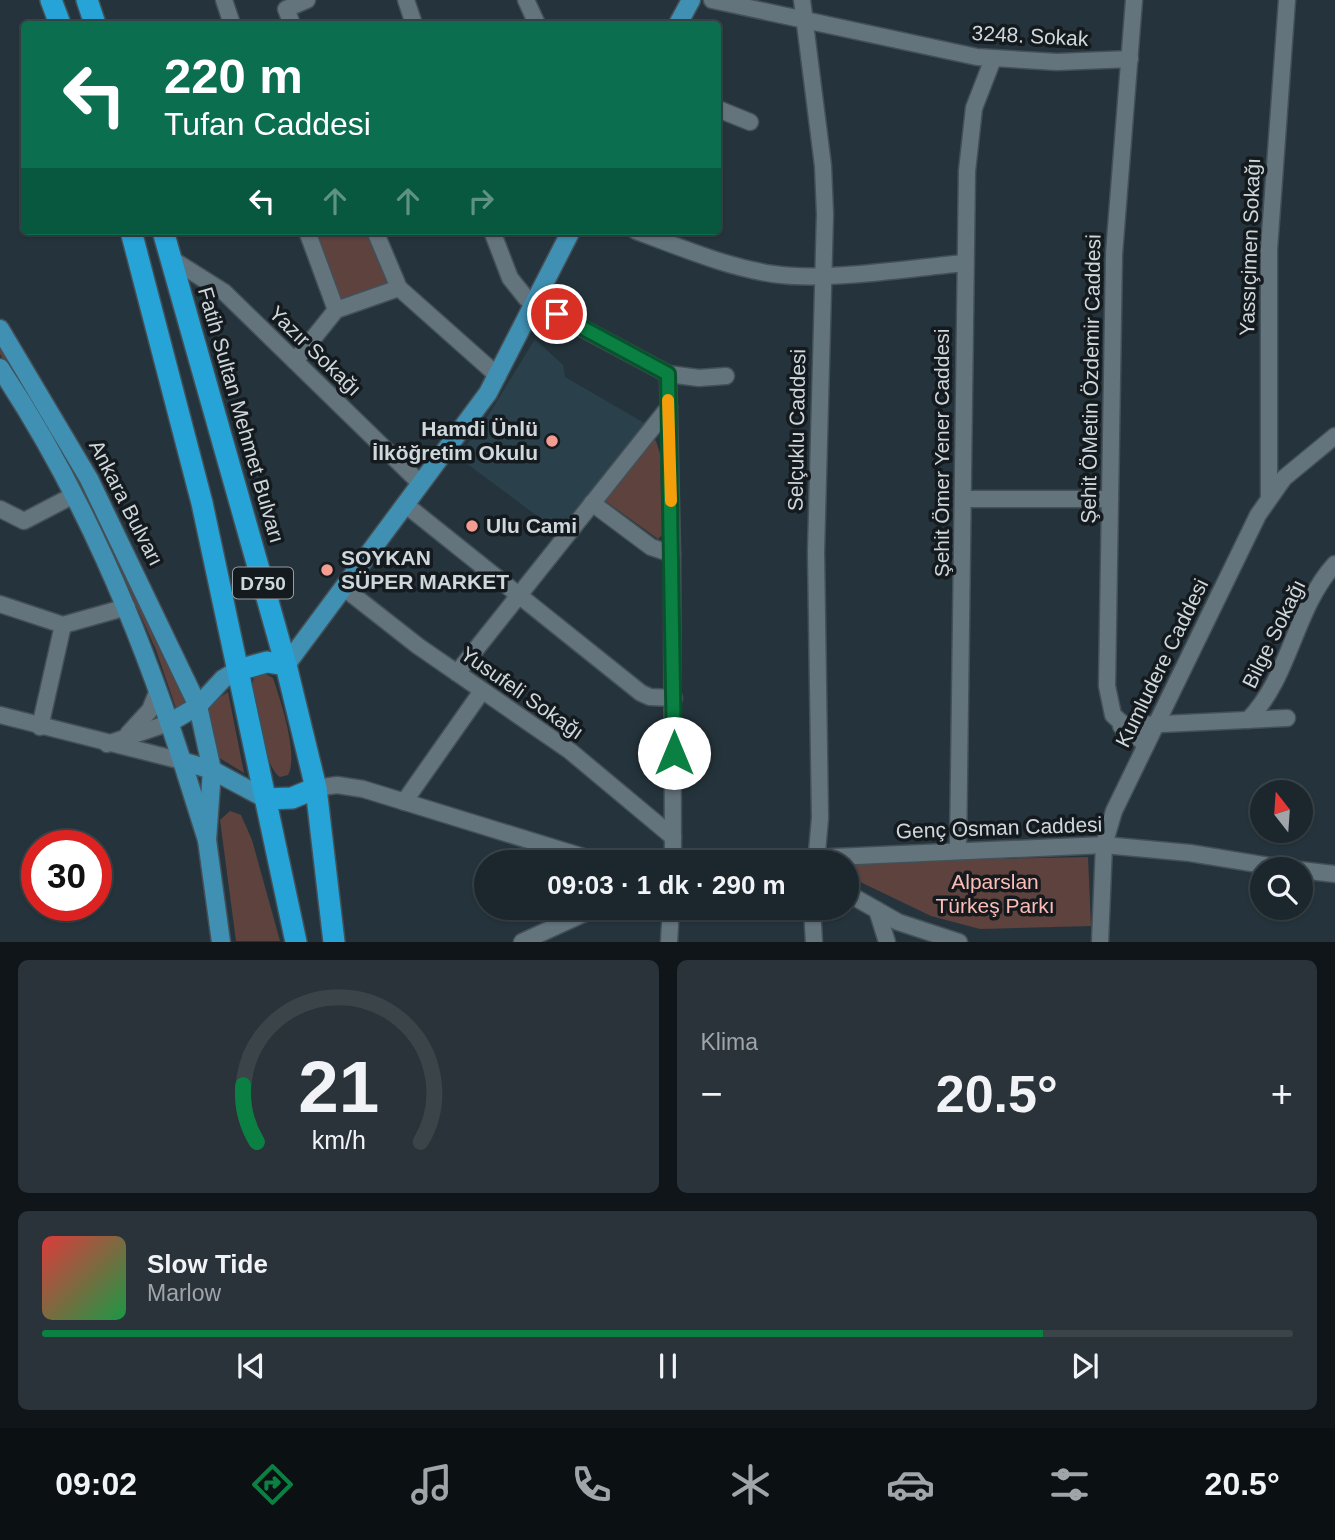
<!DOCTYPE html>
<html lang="tr">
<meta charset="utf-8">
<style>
:root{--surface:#1c272d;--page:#293339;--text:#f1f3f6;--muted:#a0a5aa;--line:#3a4449;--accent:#0b8043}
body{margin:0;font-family:Helvetica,sans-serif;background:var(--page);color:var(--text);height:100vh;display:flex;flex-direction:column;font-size:26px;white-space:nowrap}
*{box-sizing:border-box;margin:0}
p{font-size:23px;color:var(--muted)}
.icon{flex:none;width:38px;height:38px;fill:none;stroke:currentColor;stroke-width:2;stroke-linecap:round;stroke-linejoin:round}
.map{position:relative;height:942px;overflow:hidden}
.sheet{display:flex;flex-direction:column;gap:18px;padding:18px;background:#0f1519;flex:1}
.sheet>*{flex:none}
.top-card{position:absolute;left:21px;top:21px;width:700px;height:214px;border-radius:7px;box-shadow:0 2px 5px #0004,0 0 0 2px var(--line);background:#0b6e4f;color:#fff;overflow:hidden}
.needle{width:46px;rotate:343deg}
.buttons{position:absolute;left:1250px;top:780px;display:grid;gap:14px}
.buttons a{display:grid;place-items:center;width:63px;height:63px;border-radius:50%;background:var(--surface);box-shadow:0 2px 5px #0004,0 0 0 2px var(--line);font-size:35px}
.speed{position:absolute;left:21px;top:830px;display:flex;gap:14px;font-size:35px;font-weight:700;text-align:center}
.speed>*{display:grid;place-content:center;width:91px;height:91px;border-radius:50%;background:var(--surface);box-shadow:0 2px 5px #0004,0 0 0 2px var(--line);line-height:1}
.speed .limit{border:10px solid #d22;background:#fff;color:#111}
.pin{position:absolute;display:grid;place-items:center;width:60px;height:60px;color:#fff;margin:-30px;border:4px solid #fff;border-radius:50%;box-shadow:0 2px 7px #0007}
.me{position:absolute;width:77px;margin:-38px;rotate:0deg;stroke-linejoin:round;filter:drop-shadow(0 0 5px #0008)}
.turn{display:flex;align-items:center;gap:24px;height:147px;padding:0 28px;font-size:32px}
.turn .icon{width:91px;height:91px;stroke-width:2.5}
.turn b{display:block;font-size:49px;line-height:60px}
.lanes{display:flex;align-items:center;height:66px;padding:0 28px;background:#0003;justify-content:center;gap:35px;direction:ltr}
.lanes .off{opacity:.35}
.big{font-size:52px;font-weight:800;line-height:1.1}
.sheet .widget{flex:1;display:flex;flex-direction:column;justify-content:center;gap:10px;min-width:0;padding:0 24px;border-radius:10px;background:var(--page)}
.sheet .dial{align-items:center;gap:0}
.dial svg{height:182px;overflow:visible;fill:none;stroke:var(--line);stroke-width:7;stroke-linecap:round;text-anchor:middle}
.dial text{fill:var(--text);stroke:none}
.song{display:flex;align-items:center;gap:21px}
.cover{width:84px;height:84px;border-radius:10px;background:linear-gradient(135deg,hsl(0 70% 55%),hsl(140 70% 35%))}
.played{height:7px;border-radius:4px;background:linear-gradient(90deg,var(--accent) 80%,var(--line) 80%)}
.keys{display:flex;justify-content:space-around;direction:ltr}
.heat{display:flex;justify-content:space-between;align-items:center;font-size:38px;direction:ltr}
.sheet .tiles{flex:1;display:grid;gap:18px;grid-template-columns:1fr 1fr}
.widget:last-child{grid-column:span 2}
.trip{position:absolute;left:474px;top:850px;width:385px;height:70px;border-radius:35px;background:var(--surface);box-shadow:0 2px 5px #0004,0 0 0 2px var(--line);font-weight:800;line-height:70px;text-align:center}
.dock{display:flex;height:112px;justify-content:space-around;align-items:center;background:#0b1012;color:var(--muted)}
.dock .icon{width:49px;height:49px}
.dock .on{color:var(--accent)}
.dock b{font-size:32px;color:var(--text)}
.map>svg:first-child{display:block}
</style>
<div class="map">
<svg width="1335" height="942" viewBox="0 0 1335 942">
<rect width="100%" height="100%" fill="#25343c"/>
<!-- built -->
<path fill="#2a404b" d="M535 339 563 365 565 377 646 424 560 533 458 457 486 419Z"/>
<!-- green -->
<g fill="#5e423e">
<path d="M314 231H368L388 283 339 301Z"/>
<path d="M0 344 77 474 115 547 187 706 177 711 156 650 110 547 0 354Z"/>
<path d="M651 438 656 441 660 454 662 535 658 539 604 500Z"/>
<path d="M264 673 273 678C280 699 299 756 288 775L280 777C265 769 248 693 254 677Z"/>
<path d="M228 692 244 773 218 757 205 707Z"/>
<path d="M230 811 241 815 252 840 280 941H236L220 820Z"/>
<path d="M1088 857 1091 926 980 929 931 916 854 879 852 870 855 862Z"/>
</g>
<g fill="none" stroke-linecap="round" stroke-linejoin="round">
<!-- minor casing -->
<g stroke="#435057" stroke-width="19">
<g id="minor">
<path d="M224 0 232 24"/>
<path d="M406 0 414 24"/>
<path d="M526 0 537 24"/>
<path d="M712 0 977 57 1057 62 1130 59"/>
<path d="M802 0 823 166 825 214 816 552 820 818 816 863"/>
<path d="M1134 0 1114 254 1107 686 1113 715 1146 745"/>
<path d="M292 24 286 9 307 0"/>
<path d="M718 109 750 122"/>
<path d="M307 231 336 310"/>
<path d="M375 231 399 288 498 376"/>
<path d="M492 231 510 278 526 298 668 374 699 378 726 376"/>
<path d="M636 231C680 247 726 267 773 274 826 282 909 268 965 263"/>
<path d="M170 258 224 292 421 484"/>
<path d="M295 361 336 310 399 288"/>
<path d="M668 374 672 554 673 863"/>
<path d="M1269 496V249L1287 0"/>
<path d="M964 499H1110"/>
<path d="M592 503 651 547 672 554"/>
<path d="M406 505 641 693 650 697 674 698"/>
<path d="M0 509 24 521 74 495"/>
<path d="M344 588 418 646 570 751 673 837"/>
<path d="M0 604 63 625 127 607"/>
<path d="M457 673 669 407"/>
<path d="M0 715 182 761"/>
<path d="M1248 720C1291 676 1294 609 1335 564"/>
<path d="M1121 726 1287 718"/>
<path d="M40 727 63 625"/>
<path d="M128 734 150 710 158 690"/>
<path d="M107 744 169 723"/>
<path d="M316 788 337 785 363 789 603 863"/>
<path d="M404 802 482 691"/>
<path d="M958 851 967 171 974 108 993 59"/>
<path d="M703 863 1104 845 1190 853 1295 870"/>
<path d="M1300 870 1335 874"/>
<path d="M847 893 898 922 959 942"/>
<path d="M812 908 814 942"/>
<path d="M877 910 887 942"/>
<path d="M522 942 596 908"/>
<path d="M669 942 671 908"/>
<path d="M1100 942 1104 845 1114 811 1258 515 1284 478 1335 436"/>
</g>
</g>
<!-- major casing -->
<g stroke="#435057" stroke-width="21">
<g id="major">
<path d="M678 24 691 0"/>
<path d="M0 329 89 479 198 706 212 770 207 840"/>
<path d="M0 368C81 490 137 623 182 761L212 770 266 799"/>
<path d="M286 665 488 393 571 231"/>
<path d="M169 723 198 706 223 679 238 670"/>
<path d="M182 761 207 840 221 942"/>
</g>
</g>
<!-- highway casing -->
<g stroke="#435057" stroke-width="24">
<g id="highway">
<path d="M51 0 60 24"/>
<path d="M87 0 95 24"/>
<path d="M131 231 202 503 296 942"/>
<path d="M163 231 286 665 316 788 334 942"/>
<path d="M238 670 267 662 286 665"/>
<path d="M266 799 292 798 316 788"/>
</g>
</g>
<!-- minor -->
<use href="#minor" stroke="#64747d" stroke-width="16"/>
<!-- major -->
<use href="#major" stroke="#3f90b3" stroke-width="18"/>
<!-- highway -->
<use href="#highway" stroke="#26a3d7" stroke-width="21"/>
</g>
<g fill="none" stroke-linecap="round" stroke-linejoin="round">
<!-- route casing -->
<g stroke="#07532c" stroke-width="18">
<path id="route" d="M557 314 668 374 674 753"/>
</g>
<!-- route -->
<use href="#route" stroke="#0b8043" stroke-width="12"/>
<!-- slow -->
<path stroke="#f59e0b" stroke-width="12" d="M668 400 671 501"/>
</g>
<!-- markers -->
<g fill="#f59c92" stroke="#141a1e" stroke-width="2.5">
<circle cx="552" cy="441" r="7"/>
<circle cx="472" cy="526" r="7"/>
<circle cx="327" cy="570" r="7"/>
</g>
<g text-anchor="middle" stroke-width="7" stroke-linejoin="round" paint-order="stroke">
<!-- shield labels -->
<rect fill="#141a1e" stroke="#969ea3" stroke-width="2" x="233" y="567.5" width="60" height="31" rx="5"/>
<g font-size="19" font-weight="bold" fill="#ced7dc">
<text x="263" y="590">D750</text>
</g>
<!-- street labels -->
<g font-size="21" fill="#ced7dc" stroke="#141a1e">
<text transform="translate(1030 36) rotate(3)" y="7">3248. Sokak</text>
<text transform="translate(1250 247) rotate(-88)" y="7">Yassıçimen Sokağı</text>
<text transform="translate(315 351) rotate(44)" y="7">Yazır Sokağı</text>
<text transform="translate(1091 379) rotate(-89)" y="7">Şehit ÖMetin Özdemir Caddesi</text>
<text transform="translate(241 415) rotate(74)" y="7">Fatih Sultan Mehmet Bulvarı</text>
<text transform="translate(797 430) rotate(-89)" y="7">Selçuklu Caddesi</text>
<text transform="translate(942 453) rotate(-90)" y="7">Şehit Ömer Yener Caddesi</text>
<text transform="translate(126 503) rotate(63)" y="7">Ankara Bulvarı</text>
<text transform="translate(1274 634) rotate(-64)" y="7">Bilge Sokağı</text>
<text transform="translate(1162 663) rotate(-64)" y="7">Kumludere Caddesi</text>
<text transform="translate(522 693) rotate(35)" y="7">Yusufeli Sokağı</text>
<text transform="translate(999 828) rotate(-2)" y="7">Genç Osman Caddesi</text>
</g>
<!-- poi labels -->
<g font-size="21" font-weight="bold" fill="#ced7dc" stroke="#141a1e" text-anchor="start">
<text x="538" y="436" text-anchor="end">Hamdi Ünlü<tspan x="538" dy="24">İlköğretim Okulu</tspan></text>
<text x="486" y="533">Ulu Cami</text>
<text x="341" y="565">SOYKAN<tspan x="341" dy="24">SÜPER MARKET</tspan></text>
</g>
<!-- park labels -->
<g font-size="21" fill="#febcb4" stroke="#141a1e">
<text x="995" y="889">Alparslan<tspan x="995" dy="24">Türkeş Parkı</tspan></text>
</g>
</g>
</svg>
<div class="buttons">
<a><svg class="needle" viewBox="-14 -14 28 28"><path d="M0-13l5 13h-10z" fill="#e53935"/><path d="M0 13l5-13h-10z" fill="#a0a5aa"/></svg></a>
<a><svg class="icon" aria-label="search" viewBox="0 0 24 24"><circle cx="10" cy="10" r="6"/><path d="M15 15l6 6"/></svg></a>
</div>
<div class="speed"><div class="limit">30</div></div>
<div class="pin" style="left:557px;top:314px;background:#d93025"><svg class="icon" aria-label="arrive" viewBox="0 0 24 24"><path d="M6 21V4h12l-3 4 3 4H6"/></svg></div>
<svg class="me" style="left:674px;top:753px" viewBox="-20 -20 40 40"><circle r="19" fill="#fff"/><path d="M0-13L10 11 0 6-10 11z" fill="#0b8043"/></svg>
<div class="trip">09:03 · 1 dk · 290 m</div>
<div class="top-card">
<div class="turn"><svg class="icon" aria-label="left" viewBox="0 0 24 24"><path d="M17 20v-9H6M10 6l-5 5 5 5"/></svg><div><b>220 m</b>Tufan Caddesi</div></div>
<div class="lanes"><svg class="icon" aria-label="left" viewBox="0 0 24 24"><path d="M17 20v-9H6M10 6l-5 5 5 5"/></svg><svg class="icon off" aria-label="ahead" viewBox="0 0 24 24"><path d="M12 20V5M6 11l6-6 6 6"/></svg><svg class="icon off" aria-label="ahead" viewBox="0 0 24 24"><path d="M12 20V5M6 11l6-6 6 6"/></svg><svg class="icon off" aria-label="right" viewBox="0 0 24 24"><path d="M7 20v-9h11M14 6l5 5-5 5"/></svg></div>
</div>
</div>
<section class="sheet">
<div class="tiles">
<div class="widget dial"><svg viewBox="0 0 100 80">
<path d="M14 69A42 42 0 1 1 86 69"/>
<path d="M14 69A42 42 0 0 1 8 44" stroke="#0b8043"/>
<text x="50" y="56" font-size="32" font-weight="700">21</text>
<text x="50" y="72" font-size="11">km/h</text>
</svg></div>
<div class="widget"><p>Klima</p>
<div class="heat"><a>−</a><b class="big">20.5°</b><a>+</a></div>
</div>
<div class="widget">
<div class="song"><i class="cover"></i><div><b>Slow Tide</b><p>Marlow</p></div></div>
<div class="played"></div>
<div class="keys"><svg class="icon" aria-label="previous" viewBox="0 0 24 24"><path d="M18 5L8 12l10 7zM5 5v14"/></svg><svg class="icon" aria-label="pause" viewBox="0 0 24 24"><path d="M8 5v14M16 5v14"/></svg><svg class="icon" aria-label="next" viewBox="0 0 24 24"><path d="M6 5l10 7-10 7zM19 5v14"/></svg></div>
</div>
</div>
</section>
<nav class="dock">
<b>09:02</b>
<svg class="icon on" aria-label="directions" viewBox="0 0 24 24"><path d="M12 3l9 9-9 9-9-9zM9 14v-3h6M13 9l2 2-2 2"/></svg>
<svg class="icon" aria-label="music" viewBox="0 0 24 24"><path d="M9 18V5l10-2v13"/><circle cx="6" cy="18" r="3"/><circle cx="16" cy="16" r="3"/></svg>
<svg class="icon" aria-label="phone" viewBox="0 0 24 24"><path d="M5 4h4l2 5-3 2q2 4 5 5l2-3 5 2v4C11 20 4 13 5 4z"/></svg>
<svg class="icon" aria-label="climate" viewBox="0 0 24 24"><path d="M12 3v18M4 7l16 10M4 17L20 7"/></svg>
<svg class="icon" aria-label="car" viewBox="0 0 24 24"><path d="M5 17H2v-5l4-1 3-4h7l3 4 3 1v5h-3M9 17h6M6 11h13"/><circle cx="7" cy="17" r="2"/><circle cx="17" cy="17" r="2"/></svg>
<svg class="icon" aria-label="filters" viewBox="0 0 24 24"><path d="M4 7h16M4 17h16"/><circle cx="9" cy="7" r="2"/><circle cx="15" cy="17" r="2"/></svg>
<b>20.5°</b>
</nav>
